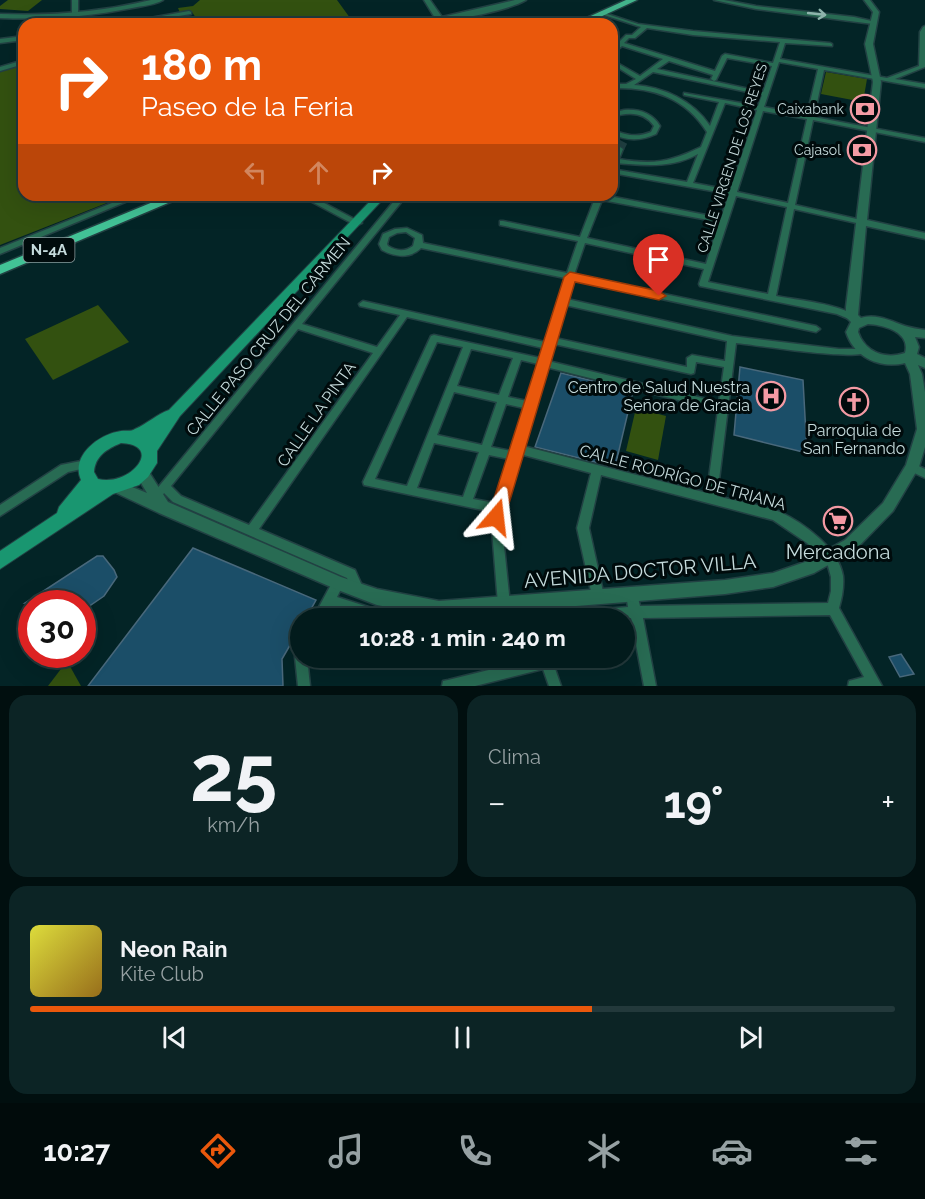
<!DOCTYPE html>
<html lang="es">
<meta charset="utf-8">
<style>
:root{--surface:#021b1c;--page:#0c2425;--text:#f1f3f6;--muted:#96a1a3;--line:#23393b;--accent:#ea580c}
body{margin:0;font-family:Raleway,sans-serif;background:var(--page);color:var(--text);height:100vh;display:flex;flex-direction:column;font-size:22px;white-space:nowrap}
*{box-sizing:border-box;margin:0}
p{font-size:20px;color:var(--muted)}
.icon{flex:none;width:33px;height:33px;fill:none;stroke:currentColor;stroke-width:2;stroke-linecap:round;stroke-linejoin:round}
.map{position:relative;height:686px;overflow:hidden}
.drawer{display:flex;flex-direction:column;gap:9px;padding:9px;background:#010f0f;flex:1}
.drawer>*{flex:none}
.hud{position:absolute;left:18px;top:18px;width:600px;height:183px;border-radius:18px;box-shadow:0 6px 24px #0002,0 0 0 2px var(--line);background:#ea580c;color:#fff;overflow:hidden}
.speed{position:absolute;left:18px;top:590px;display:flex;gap:12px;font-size:30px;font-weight:700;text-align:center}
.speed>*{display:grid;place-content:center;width:78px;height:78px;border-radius:50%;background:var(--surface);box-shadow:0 6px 24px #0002,0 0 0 2px var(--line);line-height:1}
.speed .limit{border:9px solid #d22;background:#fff;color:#111}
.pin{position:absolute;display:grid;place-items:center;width:51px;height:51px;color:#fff;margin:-62px -26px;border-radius:50% 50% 50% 0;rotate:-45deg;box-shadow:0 0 6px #0007}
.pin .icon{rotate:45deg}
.me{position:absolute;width:66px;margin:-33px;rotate:17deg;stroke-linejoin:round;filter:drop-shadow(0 0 4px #0008)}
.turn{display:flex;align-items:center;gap:21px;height:126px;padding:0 24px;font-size:27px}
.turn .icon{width:78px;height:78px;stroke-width:2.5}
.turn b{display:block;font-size:42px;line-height:51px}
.lanes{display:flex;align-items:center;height:57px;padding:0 24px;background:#0003;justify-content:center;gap:30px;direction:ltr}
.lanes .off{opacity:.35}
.big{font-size:45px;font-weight:700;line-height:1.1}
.drawer .widget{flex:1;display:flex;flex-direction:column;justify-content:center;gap:9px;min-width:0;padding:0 21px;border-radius:18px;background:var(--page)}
.drawer .dial{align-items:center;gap:0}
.dial b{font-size:78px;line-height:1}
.song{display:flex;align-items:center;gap:18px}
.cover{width:72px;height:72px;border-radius:9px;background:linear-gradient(135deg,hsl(60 70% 55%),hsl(40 70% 35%))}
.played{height:6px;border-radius:3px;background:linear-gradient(90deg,var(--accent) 65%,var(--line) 65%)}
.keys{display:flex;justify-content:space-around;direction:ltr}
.heat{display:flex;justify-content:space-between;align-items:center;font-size:33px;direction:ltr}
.drawer .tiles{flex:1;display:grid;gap:9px;grid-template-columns:1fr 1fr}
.widget:last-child{grid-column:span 2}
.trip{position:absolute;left:290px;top:608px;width:345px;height:60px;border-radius:30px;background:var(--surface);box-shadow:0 6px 24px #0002,0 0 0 2px var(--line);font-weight:700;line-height:60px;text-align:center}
.tab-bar{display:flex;height:96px;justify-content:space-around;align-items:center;background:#010b0b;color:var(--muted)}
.tab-bar .icon{width:42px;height:42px}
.tab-bar .on{color:var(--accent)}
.tab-bar b{font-size:27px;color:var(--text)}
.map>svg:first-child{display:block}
</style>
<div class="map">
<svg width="925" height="686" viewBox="0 0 925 686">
<rect width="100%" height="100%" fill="#032426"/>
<!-- green -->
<g fill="#335110">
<path d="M8 0H42L28 11 0 9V6Z"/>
<path d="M200 0H337L353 22 200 24 192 12 180 13 178 8 193 6Z"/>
<path d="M24 65V195H127L0 245V71Z"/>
<path d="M826 72 867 79 863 102 821 94Z"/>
<path d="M98 305 129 342 53 380 25 339Z"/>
<path d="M636 408 666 416 658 460 626 451Z"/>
<path d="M67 661 81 686H48Z"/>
</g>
<!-- building -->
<g fill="#1b4e68" stroke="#49687b" stroke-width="1.5">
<path d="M740 367 803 380 807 453 734 435Z"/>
<path d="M561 373 633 391 615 467 535 447Z"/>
<path d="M193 548 316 600 306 618H300V628L282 659 283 686H88Z"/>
<path d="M97 556H103L114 570 117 577 104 596 82 611V603H25Z"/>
<path d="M901 654 914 674 900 677 889 657Z"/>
</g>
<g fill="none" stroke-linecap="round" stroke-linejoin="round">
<!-- minor-tunnel -->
<path stroke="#203f41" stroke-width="8" stroke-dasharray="8 4" stroke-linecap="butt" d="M620 149 625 139"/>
<!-- minor casing -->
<g stroke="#224143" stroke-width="3">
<g id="minor">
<path d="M72 0H78V15L75 17 72 15Z"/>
<path d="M714 0H724L756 6 854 17 876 22 873 24 756 9Z"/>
<path d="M189 11 191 12V14L130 24H117Z"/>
<path d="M601 12 638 24 693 31 830 43 832 44V46L785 43 780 59 887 78 919 66 920 32 923 27 925 26V67L895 79 925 84V88L824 70 814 117 925 138V142L813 120 795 205 861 220 865 222 861 224 794 209 776 296C796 300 842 304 856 317L855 319H849L837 314 700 286 699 284 704 269 585 243 574 275 816 326 820 329 816 332 573 280 567 299 732 336 839 349H868L870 351C857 362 758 345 736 343L717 496C735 501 763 505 780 512 804 523 839 549 843 576 844 587 842 598 839 608L882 686H848L849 681 864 677 830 615 643 618 656 686H644L631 618H561L563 614 567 612 628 607 626 594 628 590 632 588 636 590 640 606 828 603 831 591V577L828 566 823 558 807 543 773 520 601 475 589 528 604 596 602 600 598 602 594 600 592 596 577 528 591 473 520 454 501 517 510 604 508 608 504 610 500 608 498 604 491 517 492 512 364 485 363 482 431 336 434 335 540 358 543 348 407 317 259 529 355 570 364 590 362 594 358 596 354 594 347 578 173 502 164 493C161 498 159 502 152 499L151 496 399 195H407L302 324 377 347 400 315 360 306 359 304 363 301 545 342 565 278 421 248C410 259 395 257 382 250L379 244 383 234 395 229 407 228 422 235 423 243 567 273 578 241 500 225V221H503L580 237 595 198 586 195H604L721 218 729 194 612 173V169L687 182 698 154C671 169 644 165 615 163L612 162V158L618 148 620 147 623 149 619 159C653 165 670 162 701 147L707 132C685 97 652 87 612 88V84H626L636 79 612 64V60L640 76 663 59 622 46 612 54V49L626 35H632L641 27 601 14ZM647 28 693 35 780 42 773 63 725 54 722 56 715 71 624 43 629 38H635ZM727 58 772 66 763 92 657 69 669 61 713 75 711 79 714 81 716 80ZM779 62 818 69 807 115 764 107ZM653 72 762 95 758 106 684 93V95L719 102 710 126C693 100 663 87 634 85ZM725 103 757 110 730 190 693 183ZM763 111 807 119 788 203 737 192ZM736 196 787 207 768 294 708 282ZM602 200 719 222 706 264 587 238ZM406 232 415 238 413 246C405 252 396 251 388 246L387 244 389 237 397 233ZM565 305 727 341 725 361 692 355 687 358V367L555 338ZM298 329 373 353 249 525 181 496 171 486ZM437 342 463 347 407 486 375 479ZM554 344 691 374 694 373 696 362 724 367 719 402 548 361ZM471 349 513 358 499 395 457 386ZM521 360 538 364 527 401 508 397ZM546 367 718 410 707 493 523 446ZM454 392 497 402 482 445 437 435ZM506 404 524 408 511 451 491 447ZM434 443 479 452 463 497 417 488ZM489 455 509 459 495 503 473 499Z"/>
<path d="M31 16 36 17V24H30Z"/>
<path d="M24 36V40L0 43V39Z"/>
<path d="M624 110C640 109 652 113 660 126L656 134C641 141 627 141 612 134V130C626 135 637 138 651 132L654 126C644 111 627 112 612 117V113Z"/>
<path d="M132 195H142L0 254V248Z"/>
<path d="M299 195H309L362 223 358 225H355Z"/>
<path d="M86 460 90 461 91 464 90 467 68 472 0 516V505L61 465Z"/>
<path d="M912 463 925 469V478L908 470 907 467 908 464Z"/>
<path d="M338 577 342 579 344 583 337 597 384 612 388 614 390 618H366L332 607 326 618H313L334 579Z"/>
<path d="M300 651V657H307L310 686H298L295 657 297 653Z"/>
<path d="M541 657H551L561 686H549L543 669 475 686H442L443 681 448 680Z"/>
</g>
</g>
<!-- tertiary casing -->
<g stroke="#224143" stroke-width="3">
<g id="tertiary">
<path d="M151 0H163C155 5 142 6 132 8 88 17 44 20 0 18V14C51 16 101 12 151 0Z"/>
<path d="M424 0H430L442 17 515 0H526C506 12 437 24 412 24L435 18Z"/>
<path d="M864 0H870L879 12 873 44 881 82 867 220 925 233V239L866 226 858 315 861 318C876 313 891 321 905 326 911 328 919 329 925 330V338L915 337 919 347 917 354 925 358V368L918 365 922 374 925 392V447L919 467 893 511 855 550 814 573 773 587 725 594 439 617 377 605 338 590 159 513 112 491 110 487 112 483 117 481 147 493 135 473 137 469 142 467 147 469 168 502 341 577 377 589 439 601 725 580 773 573 805 562 845 540 883 503 906 465 917 429 910 374 905 363C879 369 854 357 846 332L851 322 846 317V307L873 82 865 44 873 12ZM868 324C884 325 911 332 905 353 885 360 865 352 858 332L859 328Z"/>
<path d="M24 60V64L0 71V67Z"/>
</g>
</g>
<!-- secondary casing -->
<g stroke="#224143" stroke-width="2">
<path id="secondary" d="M376 195H387L180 416 157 451V463L148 477 139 485 113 494 0 569V551L57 513 59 507 81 480C70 456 99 434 121 431 127 430 130 432 135 429 147 424 157 414 169 410ZM121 443C165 445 130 487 98 479L94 472C95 456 107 449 121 443Z"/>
</g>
<!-- primary casing -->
<g stroke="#224143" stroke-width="3">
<path id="primary" d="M626 0H637L585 24H573Z"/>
</g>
<!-- trunk casing -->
<g stroke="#224143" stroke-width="3">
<path id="trunk" d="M170 195H187L0 274V265Z"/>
</g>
<!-- minor -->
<use href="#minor" fill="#286b53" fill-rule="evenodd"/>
<!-- tertiary -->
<use href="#tertiary" fill="#286b53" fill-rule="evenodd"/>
<!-- secondary -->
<use href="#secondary" fill="#199670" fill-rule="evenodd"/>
<!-- primary -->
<use href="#primary" fill="#42b38b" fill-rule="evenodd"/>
<!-- trunk -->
<use href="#trunk" fill="#42c296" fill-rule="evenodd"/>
</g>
<!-- one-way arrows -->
<defs><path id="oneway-shaft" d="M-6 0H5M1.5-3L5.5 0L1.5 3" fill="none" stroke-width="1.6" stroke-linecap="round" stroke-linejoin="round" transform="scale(1.5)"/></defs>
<use stroke="#8eb4ac" href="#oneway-shaft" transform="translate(817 14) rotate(6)"/>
<!-- route -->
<path fill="#ea580c" stroke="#983908" stroke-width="1.5" d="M570 272 659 291 666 296 659 300 575 282 505 517 502 522 496 525 490 522 488 517 564 277Z"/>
<!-- icons -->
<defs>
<g id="bank-ring" transform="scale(1.5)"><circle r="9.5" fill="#000b0c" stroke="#f49aa4" stroke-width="1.5"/><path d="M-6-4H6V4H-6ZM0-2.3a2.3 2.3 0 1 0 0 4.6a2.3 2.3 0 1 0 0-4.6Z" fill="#f49aa4"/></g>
<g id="hospital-ring" transform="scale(1.5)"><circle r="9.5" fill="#000b0c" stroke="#f49aa4" stroke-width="1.5"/><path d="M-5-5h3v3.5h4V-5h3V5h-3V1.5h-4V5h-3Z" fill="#f49aa4"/></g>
<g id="church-ring" transform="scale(1.5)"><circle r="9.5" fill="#000b0c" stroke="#f49aa4" stroke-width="1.5"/><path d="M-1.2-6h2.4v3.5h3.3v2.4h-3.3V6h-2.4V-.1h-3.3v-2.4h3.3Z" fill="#f49aa4"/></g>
<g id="supermarket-ring" transform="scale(1.5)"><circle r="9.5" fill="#000b0c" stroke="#f49aa4" stroke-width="1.5"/><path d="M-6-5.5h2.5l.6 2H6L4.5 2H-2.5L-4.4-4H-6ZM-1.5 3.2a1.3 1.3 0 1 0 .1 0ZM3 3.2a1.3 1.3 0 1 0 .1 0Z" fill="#f49aa4"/></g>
</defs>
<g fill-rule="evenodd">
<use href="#bank-ring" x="865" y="109"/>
<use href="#bank-ring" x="862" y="150"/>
<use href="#hospital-ring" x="771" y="396"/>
<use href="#church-ring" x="854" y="402"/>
<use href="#supermarket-ring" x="838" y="521"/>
</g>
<g text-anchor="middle" stroke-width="6" stroke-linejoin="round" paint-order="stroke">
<!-- far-poi labels -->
<g font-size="14" fill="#c5dbdc" stroke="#000b0c" text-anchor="end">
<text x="844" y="114">Caixabank</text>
<text x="841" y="155">Cajasol</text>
</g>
<!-- far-street labels -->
<g font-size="14" fill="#c5dbdc" stroke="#000b0c">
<text transform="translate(732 158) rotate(-72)" y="5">CALLE VIRGEN DE LOS REYES</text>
</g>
<!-- shield labels -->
<rect fill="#000b0c" stroke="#8a9d9e" stroke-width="1.5" x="23.5" y="238" width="51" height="24" rx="4.5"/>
<g font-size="15" font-weight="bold" fill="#c5dbdc">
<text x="49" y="255">N-4A</text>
</g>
<!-- street labels -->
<g font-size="16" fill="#c5dbdc" stroke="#000b0c">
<text transform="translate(268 336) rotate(-51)" y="6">CALLE PASO CRUZ DEL CARMEN</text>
<text transform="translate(316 414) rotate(-55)" y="6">CALLE LA PINTA</text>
<text transform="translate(683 477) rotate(15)" y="6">CALLE RODRÍGO DE TRIANA</text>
</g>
<!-- poi labels -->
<g font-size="16" fill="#c5dbdc" stroke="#000b0c" text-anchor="end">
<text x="750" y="393">Centro de Salud Nuestra<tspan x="750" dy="18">Señora de Gracia</tspan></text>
<text x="854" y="436" text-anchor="middle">Parroquia de<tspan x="854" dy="18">San Fernando</tspan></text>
</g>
<!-- near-poi labels -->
<g font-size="20" fill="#c5dbdc" stroke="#000b0c">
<text x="838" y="559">Mercadona</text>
</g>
<!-- near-street labels -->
<g font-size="20" fill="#c5dbdc" stroke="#000b0c">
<text transform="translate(640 571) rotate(-5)" y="7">AVENIDA DOCTOR VILLA</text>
</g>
</g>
</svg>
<div class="speed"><div class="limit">30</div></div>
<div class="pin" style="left:659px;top:296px;background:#d93025"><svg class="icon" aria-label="arrive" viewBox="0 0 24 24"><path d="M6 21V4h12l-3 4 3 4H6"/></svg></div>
<svg class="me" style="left:496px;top:517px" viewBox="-20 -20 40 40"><path d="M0-17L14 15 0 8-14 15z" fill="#ea580c" stroke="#fff" stroke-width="4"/></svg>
<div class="trip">10:28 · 1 min · 240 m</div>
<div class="hud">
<div class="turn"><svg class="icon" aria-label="right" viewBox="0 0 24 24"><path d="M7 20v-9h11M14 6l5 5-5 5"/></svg><div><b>180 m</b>Paseo de la Feria</div></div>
<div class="lanes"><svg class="icon off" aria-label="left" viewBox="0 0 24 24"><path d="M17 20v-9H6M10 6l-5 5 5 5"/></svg><svg class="icon off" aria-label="ahead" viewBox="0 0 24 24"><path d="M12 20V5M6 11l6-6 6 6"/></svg><svg class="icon" aria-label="right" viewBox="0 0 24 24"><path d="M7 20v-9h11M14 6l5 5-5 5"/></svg></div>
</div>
</div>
<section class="drawer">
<div class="tiles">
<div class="widget dial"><b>25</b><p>km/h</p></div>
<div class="widget"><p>Clima</p>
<div class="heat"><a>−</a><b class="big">19°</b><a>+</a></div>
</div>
<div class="widget">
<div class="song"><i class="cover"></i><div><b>Neon Rain</b><p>Kite Club</p></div></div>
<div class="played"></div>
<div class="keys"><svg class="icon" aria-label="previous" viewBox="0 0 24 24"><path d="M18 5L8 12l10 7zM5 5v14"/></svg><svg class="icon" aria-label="pause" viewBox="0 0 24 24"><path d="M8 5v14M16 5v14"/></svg><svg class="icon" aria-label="next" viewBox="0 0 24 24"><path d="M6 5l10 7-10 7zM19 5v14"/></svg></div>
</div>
</div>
</section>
<nav class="tab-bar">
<b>10:27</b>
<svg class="icon on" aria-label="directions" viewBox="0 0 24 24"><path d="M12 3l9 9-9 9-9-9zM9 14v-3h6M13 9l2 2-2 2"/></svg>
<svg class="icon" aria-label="music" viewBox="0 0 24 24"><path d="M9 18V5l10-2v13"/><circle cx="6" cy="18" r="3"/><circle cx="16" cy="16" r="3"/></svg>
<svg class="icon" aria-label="phone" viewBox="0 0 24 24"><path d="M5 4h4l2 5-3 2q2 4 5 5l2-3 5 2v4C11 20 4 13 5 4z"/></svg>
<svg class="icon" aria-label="climate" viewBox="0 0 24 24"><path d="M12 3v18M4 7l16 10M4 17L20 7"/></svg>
<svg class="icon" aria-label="car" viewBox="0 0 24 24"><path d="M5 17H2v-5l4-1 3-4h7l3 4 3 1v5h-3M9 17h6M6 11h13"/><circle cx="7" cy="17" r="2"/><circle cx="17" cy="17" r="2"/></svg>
<svg class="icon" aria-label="filters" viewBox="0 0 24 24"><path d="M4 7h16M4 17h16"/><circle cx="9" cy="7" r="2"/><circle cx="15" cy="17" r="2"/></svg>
</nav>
